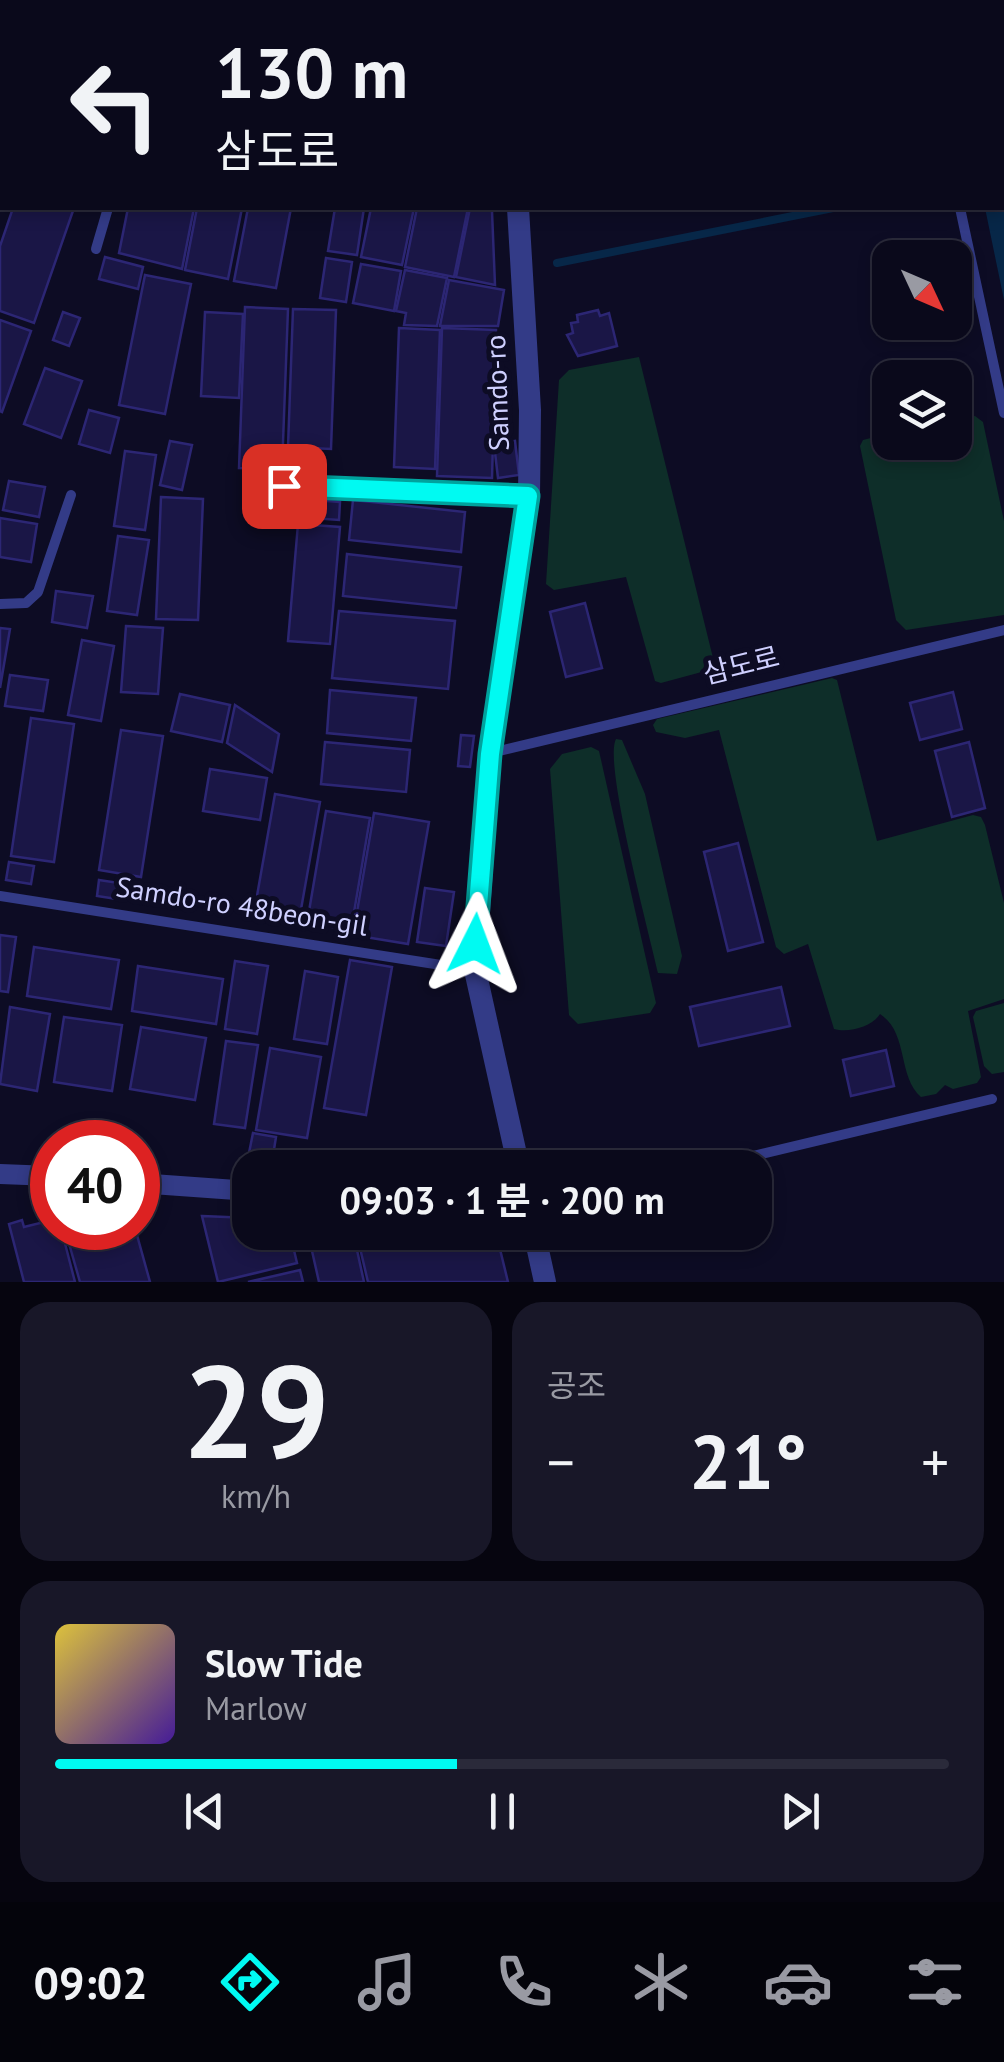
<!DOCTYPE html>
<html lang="ko">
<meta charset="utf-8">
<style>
:root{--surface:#0a091b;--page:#181728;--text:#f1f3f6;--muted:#999aa3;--line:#2a2a3a;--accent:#00faf2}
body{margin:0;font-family:"PT Sans","Noto Sans KR",sans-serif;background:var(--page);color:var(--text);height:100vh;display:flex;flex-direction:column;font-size:38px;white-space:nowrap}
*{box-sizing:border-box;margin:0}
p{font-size:32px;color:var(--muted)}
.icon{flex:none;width:55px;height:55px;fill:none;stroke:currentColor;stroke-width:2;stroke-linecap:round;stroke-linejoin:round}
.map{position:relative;height:1282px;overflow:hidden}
.sheet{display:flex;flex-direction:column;gap:20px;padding:20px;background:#06050f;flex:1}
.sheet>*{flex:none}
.guide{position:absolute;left:0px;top:0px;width:1005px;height:210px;box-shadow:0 5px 15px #0003,0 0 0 2px var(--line);background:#0a091b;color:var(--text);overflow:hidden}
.needle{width:65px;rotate:134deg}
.buttons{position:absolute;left:872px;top:240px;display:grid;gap:20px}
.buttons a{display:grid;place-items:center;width:100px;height:100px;border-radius:20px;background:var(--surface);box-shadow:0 5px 15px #0003,0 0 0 2px var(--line);font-size:50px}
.speed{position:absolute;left:30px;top:1120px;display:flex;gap:20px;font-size:50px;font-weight:700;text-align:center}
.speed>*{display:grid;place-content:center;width:130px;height:130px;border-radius:50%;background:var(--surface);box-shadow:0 5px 15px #0003,0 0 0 2px var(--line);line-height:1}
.speed .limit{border:15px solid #d22;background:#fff;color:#111}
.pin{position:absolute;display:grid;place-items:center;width:85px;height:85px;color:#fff;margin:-42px;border-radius:20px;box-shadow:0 5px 15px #0006}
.me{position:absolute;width:110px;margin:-55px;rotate:3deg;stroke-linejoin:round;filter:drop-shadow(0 0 8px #0008)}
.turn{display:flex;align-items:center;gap:35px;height:210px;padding:0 50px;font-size:45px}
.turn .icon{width:130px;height:130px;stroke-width:2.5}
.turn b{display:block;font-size:70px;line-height:85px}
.big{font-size:75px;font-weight:700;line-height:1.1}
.sheet .widget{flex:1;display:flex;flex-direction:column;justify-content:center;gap:15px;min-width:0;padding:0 35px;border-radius:30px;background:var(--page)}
.sheet .dial{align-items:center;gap:0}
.dial b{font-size:130px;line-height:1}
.song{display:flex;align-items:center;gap:30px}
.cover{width:120px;height:120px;border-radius:15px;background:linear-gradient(135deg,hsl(50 70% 55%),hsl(260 70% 35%))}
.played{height:10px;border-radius:5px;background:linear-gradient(90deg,var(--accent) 45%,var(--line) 45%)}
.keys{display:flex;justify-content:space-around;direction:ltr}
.heat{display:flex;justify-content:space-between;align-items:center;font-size:55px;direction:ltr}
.sheet .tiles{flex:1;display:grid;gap:20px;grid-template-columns:1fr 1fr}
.widget:last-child{grid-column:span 2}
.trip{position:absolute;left:232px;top:1150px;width:540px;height:100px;border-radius:30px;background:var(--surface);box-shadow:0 5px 15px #0003,0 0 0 2px var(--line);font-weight:700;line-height:100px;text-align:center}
.tab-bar{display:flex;height:160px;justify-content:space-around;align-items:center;background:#04040b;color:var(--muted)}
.tab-bar .icon{width:70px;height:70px}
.tab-bar .current{color:var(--accent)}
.tab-bar b{font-size:45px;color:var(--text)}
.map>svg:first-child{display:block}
</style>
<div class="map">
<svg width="1004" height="1282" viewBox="0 0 1004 1282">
<rect width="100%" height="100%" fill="#0d0c24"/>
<!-- green -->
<g fill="#0e2e29">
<path d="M639 357 714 662 709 670 661 683 655 681 626 577 554 590 546 584 559 380 569 370Z"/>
<path d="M975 416 983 422 1004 521V615L906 630 896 620 860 446 863 440 890 433V442H955V418Z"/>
<path d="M832 678 837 680 877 841 973 815 981 817 985 825 1004 903V999L968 1011 981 1077 977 1083 953 1089 945 1085 936 1094 921 1097C897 1076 909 1033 880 1014 872 1027 849 1033 834 1029L808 944 784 954 776 947 719 730 685 738 656 732 653 725 657 719Z"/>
<path d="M616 739 622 740 645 794 682 956 677 974 658 973C650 936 603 762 616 739Z"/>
<path d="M591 747 599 751 656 1003 650 1013 578 1024 569 1015 550 769 562 754Z"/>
<path d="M1004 1003V1072L992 1074 984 1066 973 1017 976 1011Z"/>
</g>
<!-- water -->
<path fill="#072748" d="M933 0H1004V300L985 208H1002V2Z"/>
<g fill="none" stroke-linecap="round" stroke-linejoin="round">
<!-- stream -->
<path stroke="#072748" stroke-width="8" d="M557 263 833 208"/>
</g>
<!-- building -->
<g fill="#1a1646" stroke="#2c2674" stroke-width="2.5">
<path d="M13 208H74L34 323 0 311V246Z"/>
<path d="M128 208H194L182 269 119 253Z"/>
<path d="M197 208H242L228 279 185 270Z"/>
<path d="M248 208H291L276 288 234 281Z"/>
<path d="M335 208H364L357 255 328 251Z"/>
<path d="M371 208H414L402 265 361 257Z"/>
<path d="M417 208H468L454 277 405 267Z"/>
<path d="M470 208 492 211 495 285 456 277Z"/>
<path d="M105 257 143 267 138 289 99 279Z"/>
<path d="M326 258 352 262 346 302 320 298Z"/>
<path d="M361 264 401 271 394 311 353 303Z"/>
<path d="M405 270 447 278 437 326 404 325 406 313 396 311Z"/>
<path d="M145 275 191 284 165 414 119 405Z"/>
<path d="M449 280 504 290 498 326H440Z"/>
<path d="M245 307 288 309 282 469 239 468Z"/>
<path d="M293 309 336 310 331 449 288 447Z"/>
<path d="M598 310 600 316 609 313 617 346 578 356 567 335 573 333 571 323 578 322 577 315Z"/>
<path d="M63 312 80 318 69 346 53 340Z"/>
<path d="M205 312 243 314 239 398 201 396Z"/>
<path d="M0 320 31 331 2 412 0 411Z"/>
<path d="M399 328 440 330 435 469 394 467Z"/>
<path d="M442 328 496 330 492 478 437 476Z"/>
<path d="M45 368 82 381 61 438 24 424Z"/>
<path d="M89 410 119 418 110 453 79 444Z"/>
<path d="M170 441 192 445 182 490 160 485Z"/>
<path d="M515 441 519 475 498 478 494 444Z"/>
<path d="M125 451 156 455 145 530 114 526Z"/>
<path d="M9 481 45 487 39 517 3 510Z"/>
<path d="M161 497 203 499 198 620 156 619Z"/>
<path d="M313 500 340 502 339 520 312 518Z"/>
<path d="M353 500 465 512 461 552 349 540Z"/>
<path d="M0 518 37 524 31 562 0 557Z"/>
<path d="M298 524 340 527 330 644 288 641Z"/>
<path d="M118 536 149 540 137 615 107 611Z"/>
<path d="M347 554 461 567 456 608 343 596Z"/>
<path d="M56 591 93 596 87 628 52 622Z"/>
<path d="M585 603 602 668 566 677 550 612Z"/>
<path d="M339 611 455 621 448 689 332 678Z"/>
<path d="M126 626 163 628 158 694 121 692Z"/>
<path d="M0 628 10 629 0 688Z"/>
<path d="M82 640 114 646 101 721 68 715Z"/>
<path d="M10 675 48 680 43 711 5 706Z"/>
<path d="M330 690 416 698 411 741 327 733Z"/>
<path d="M953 692 962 729 920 740 910 703Z"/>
<path d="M180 694 230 705 222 742 171 731Z"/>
<path d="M235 705 279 734 272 772 227 743Z"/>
<path d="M31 718 74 724 54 862 11 856Z"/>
<path d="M121 730 163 736 141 877 99 870Z"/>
<path d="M461 735 474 736 470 767 458 766Z"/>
<path d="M325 742 410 750 406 792 321 784Z"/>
<path d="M969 742 985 808 952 817 935 751Z"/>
<path d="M210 769 267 778 260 820 203 811Z"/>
<path d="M275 794 320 802 300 915 255 907Z"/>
<path d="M326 811 370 818 351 930 307 923Z"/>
<path d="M374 813 429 822 408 944 353 935Z"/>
<path d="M738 843 763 942 728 951 704 852Z"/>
<path d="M9 862 34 866 31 884 6 880Z"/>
<path d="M99 880 119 883 117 899 97 896Z"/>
<path d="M425 888 454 892 446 946 417 942Z"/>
<path d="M0 935 16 937 8 992 0 991Z"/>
<path d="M34 947 119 960 111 1009 27 996Z"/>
<path d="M350 960 392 967 366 1115 324 1108Z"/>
<path d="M235 961 268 966 257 1034 225 1029Z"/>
<path d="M138 966 223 979 216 1024 132 1011Z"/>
<path d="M305 971 338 977 327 1044 294 1039Z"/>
<path d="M781 987 790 1026 699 1046 690 1007Z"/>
<path d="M10 1007 50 1014 37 1091 0 1084Z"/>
<path d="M64 1017 122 1025 112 1091 54 1082Z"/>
<path d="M141 1027 206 1038 195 1100 130 1089Z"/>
<path d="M226 1041 258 1045 245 1128 214 1124Z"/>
<path d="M270 1048 321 1057 307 1138 256 1130Z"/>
<path d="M886 1050 894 1086 851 1096 843 1060Z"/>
<path d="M253 1133 276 1137 272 1162 248 1158Z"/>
<path d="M202 1216 250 1218V1232H274L278 1250 293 1246 297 1263 218 1282Z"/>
<path d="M22 1220 24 1227 52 1220V1228H61L75 1282H24L9 1224Z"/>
<path d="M85 1228H135L150 1282H80L66 1233Z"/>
<path d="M425 1232H452L455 1247 497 1237 508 1282H368L360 1248Z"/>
<path d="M355 1241 364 1282H319L312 1251Z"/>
<path d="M300 1270 303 1282H248Z"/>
</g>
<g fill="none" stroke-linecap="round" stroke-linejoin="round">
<!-- service -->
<g stroke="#333b87" stroke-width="10">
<path d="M909 0V2"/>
<path d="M960 208 1004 413"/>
<path d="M96 249 108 208"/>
<path d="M284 487 528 496"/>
<path d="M0 604 26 603 38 592 71 495"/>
<path d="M491 753 1004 630"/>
<path d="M0 896 473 970"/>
<path d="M703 1168 992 1099"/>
</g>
<!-- minor -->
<g stroke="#333b87" stroke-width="20">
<path d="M54 2 57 0"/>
<path d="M0 67 2 63"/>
<path d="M0 1174 52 1176"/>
<path d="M138 1183 250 1191"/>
</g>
<!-- tertiary -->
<g stroke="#333b87" stroke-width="22">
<path d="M501 0V2"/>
<path d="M518 208 530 410 529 496 490 754 475 970 519 1168"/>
<path d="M534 1232 545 1282"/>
</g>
</g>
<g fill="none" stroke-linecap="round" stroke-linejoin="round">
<!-- route casing -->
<g stroke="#00a29d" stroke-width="25">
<path id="route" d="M284 486 528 496 490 754 475 944"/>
</g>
<!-- route -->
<use href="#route" stroke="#00faf2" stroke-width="18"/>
</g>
<g text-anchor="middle" stroke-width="10" stroke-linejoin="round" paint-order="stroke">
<!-- street labels -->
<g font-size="28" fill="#cfd0ff" stroke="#0d0c24">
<text transform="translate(497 393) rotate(-92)" y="10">Samdo-ro</text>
<text transform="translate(741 665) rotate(-14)" y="10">삼도로</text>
<text transform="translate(242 906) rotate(9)" y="10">Samdo-ro 48beon-gil</text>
</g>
</g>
</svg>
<div class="buttons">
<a><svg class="needle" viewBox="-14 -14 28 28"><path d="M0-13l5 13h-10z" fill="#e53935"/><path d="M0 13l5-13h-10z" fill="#999aa3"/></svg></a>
<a><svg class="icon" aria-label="layers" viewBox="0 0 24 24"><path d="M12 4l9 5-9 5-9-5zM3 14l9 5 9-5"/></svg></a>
</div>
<div class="speed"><div class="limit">40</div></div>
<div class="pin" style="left:284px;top:486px;background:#d93025"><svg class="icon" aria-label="arrive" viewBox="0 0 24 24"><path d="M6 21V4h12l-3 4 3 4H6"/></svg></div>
<svg class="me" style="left:475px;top:944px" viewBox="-20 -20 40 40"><path d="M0-17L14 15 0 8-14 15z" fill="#00faf2" stroke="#fff" stroke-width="4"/></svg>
<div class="trip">09:03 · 1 분 · 200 m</div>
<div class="guide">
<div class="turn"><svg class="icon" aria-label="left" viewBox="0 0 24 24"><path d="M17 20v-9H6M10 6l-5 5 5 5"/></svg><div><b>130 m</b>삼도로</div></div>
</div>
</div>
<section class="sheet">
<div class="tiles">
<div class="widget dial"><b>29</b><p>km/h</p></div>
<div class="widget"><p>공조</p>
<div class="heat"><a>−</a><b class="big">21°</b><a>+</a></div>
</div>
<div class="widget">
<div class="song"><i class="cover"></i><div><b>Slow Tide</b><p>Marlow</p></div></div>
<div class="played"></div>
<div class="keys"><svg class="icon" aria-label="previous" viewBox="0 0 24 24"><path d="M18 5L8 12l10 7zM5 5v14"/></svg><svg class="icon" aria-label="pause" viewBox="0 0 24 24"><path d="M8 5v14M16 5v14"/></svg><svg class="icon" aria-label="next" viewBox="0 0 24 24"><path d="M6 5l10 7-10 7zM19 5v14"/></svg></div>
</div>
</div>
</section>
<nav class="tab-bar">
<b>09:02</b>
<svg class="icon current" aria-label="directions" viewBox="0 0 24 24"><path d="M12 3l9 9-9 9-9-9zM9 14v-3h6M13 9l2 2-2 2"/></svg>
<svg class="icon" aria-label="music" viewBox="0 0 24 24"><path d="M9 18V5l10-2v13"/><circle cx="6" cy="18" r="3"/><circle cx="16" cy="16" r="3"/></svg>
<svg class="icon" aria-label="phone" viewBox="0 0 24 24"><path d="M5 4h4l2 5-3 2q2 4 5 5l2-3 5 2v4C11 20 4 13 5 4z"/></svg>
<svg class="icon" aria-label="climate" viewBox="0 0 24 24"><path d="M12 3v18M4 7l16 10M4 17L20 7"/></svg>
<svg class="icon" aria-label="car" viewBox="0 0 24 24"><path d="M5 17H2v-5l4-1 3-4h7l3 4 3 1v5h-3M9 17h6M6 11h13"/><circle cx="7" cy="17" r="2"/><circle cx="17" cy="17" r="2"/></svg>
<svg class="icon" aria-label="filters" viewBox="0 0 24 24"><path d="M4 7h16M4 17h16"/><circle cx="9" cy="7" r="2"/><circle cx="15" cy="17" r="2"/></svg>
</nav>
